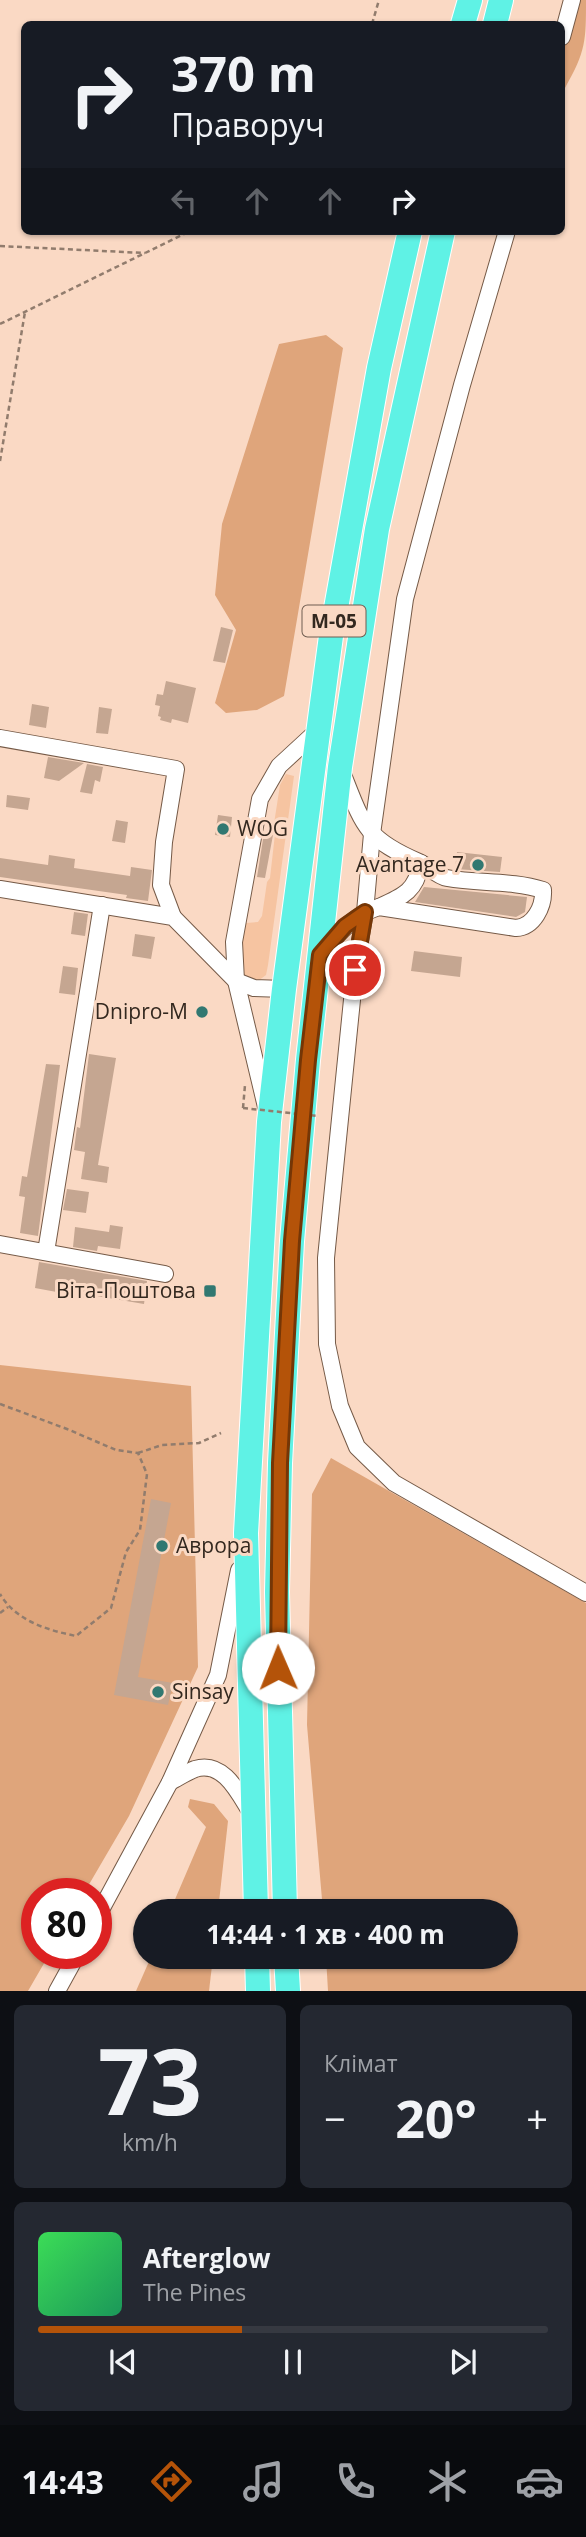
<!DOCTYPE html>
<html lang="uk">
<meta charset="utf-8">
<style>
:root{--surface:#171b24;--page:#242831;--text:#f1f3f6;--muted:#9ea1a6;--line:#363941;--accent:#b45309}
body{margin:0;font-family:"Open Sans",sans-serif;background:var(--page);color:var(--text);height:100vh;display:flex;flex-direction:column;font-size:26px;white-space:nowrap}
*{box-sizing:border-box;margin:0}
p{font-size:23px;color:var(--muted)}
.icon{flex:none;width:38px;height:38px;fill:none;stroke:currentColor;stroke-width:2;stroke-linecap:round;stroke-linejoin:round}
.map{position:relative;height:1991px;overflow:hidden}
.drawer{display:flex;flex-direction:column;gap:14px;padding:14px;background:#0d0f14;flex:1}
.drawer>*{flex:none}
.hud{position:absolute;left:21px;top:21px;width:544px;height:214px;border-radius:10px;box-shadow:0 2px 5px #0004;background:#171b24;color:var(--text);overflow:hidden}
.speed{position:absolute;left:21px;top:1878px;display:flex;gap:14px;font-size:35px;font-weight:700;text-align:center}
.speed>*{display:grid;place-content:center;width:91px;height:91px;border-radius:50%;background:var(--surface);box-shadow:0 2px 5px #0004;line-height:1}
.speed .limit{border:10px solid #d22;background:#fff;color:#111}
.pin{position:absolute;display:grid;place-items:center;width:60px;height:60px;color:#fff;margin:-30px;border:4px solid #fff;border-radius:50%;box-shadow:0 2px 7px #0007}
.me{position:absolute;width:77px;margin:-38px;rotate:359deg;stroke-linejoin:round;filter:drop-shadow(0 0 5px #0008)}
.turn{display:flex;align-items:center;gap:24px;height:147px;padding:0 35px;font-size:32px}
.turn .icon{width:91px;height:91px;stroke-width:2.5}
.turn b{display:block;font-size:49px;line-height:60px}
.lanes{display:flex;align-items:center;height:66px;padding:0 35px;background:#0003;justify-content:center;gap:35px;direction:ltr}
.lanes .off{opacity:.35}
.big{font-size:52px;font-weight:700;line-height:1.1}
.drawer .widget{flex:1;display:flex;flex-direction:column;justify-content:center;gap:10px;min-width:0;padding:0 24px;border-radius:10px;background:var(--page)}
.drawer .dial{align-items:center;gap:0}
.dial b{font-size:91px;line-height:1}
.song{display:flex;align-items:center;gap:21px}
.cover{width:84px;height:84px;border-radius:10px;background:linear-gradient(135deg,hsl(130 70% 55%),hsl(150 70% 35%))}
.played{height:7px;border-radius:4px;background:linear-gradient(90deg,var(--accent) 40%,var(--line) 40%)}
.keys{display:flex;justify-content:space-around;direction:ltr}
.heat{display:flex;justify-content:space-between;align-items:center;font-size:38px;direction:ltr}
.drawer .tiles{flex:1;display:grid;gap:14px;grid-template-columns:1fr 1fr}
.widget:last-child{grid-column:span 2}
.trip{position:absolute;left:133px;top:1899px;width:385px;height:70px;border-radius:35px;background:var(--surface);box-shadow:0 2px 5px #0004;font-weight:700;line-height:70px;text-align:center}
.dock{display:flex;height:112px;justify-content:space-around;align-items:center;background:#090b0e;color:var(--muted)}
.dock .icon{width:49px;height:49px}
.dock .current{color:var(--accent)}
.dock b{font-size:32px;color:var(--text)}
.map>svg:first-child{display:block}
</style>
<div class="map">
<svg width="586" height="1991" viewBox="0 0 586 1991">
<rect width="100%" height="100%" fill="#fad9c4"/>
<!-- green -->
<path fill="#f6c4a1" d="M286 774 294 776 268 965 266 975 258 981 243 980 240 940 246 923 258 922 262 916 267 882 270 878 275 834 273 830 280 785Z"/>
<!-- forest -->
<g fill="#dfa57b">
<path d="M569 0H586C586 41 586 51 565 88L562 87V52L571 25Z"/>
<path d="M326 335 343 348 284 696 257 710 226 713 215 703 236 630 215 595 222 524 279 344Z"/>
<path d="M0 1365 191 1386 198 1667 129 1816 84 1893 37 1894V1953H50L28 1991H0Z"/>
<path d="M331 1458 586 1603V1991H328L326 1957 506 1956V1911H323L307 1725 312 1494Z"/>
<path d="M190 1799 214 1804 228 1821 218 1911H170L206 1827 188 1807Z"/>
<path d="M151 1957H213L209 1991H136Z"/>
</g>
<!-- building -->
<g fill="#c5a691">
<path d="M221 627 233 630 225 663 213 661Z"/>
<path d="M166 681 196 688 188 723 172 719 171 723 160 720 161 717 158 716 160 706 155 705 157 694 163 695Z"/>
<path d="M32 704 49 707 46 728 29 725Z"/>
<path d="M99 707 112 709 108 734 96 733Z"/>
<path d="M48 757 84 763 59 781 44 778Z"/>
<path d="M87 764 103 767 100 782 95 780 92 794 80 792Z"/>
<path d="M7 795 30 798 28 810 6 807Z"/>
<path d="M218 815 232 817 230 837 215 835Z"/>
<path d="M116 820 128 822 125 843 112 841Z"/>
<path d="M264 833 273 835 265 878 257 877Z"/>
<path d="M457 852 502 857 500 872 455 869Z"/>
<path d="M49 855 75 859 74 868 130 876 131 867 152 870 148 901 126 898 127 895 0 877V858L48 865Z"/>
<path d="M424 887 527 897 525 912 516 917 415 902Z"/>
<path d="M74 912 88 914 85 936 71 934Z"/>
<path d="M135 934 155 937 151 959 132 956Z"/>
<path d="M414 951 462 957 460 977 411 971Z"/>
<path d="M63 966 78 968 75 995 59 993Z"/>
<path d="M89 1054 116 1058 98 1165 109 1167 107 1183 81 1179 85 1152 74 1150 77 1127 80 1128Z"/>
<path d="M46 1064 60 1065 38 1236 20 1233 25 1197 19 1196 22 1176 27 1177Z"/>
<path d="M67 1189 89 1192 86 1213 63 1210Z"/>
<path d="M110 1225 123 1227 120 1249 98 1246 97 1251 73 1247 75 1227 109 1232Z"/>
<path d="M39 1262 147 1281 144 1304 85 1294V1298L62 1294V1293L35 1288Z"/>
<path d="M151 1499 171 1503 138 1677 173 1683 168 1705 114 1695Z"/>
</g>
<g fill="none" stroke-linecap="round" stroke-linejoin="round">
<!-- minor casing -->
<g stroke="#755a47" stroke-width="18">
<g id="minor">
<path d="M562 37 572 0"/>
<path d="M507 231 462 385 405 599 372 834 365 912 355 970 326 1258 327 1344 340 1406 357 1447 394 1483 586 1593"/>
<path d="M0 738 176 769 164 842 161 885 173 917"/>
<path d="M0 889 173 917 236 981 254 988 284 989"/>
<path d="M379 907C404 896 416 891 421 863"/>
<path d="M321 953C338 934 353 915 379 907L516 928C534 927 544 906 543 890 511 880 479 884 447 878 437 876 428 866 419 862 365 839 363 825 342 772"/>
<path d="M266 1107 236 981 234 942 260 799 279 766 317 731"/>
<path d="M0 1244 165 1274"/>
<path d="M46 1252 102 905"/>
<path d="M170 1782C178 1778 187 1772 195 1769 224 1760 239 1794 251 1813"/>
<path d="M96 1919 170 1782 218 1675 239 1570"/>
<path d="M57 1991 78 1953"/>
</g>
</g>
<!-- highway casing -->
<g stroke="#fff" stroke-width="26">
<g id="highway">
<path d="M463 24 470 0"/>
<path d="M495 24 501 0"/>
<path d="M256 1911 246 1533 269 1122 284 989 331 636 379 368 410 231"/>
<path d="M285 1911 277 1592 280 1463 292 1241 308 1060 340 767 377 529 443 231"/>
<path d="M257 1956 258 1991"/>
<path d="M286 1956 288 1991"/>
</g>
</g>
<!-- path -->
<g stroke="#917c6d" stroke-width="2.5" stroke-dasharray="5 3.5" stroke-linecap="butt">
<path d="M372 24 379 0"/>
<path d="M0 246 145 253"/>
<path d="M0 324 190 231"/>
<path d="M0 461 25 312"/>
<path d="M243 1108 245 1085"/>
<path d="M0 1404 67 1429 116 1450 138 1453 147 1474 140 1530 126 1552 111 1608 76 1636C47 1630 16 1621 0 1594"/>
<path d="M138 1453 162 1445 199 1443 221 1433"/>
<path d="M0 1613 8 1607"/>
</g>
<!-- minor -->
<use href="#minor" stroke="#fff" stroke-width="16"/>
<!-- highway -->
<use href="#highway" stroke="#5ff2e5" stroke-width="24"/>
<!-- path-bridge -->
<path stroke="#917c6d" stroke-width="2.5" stroke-dasharray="5 3.5" stroke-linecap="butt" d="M243 1108 318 1116"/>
</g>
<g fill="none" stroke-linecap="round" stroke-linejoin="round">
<!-- route casing -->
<g stroke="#753606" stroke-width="18">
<path id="route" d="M278 1668 280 1463 292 1241 308 1060 320 955 345 926 365 912 355 970"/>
</g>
<!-- route -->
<use href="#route" stroke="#b45309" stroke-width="12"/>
</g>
<!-- markers -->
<g fill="#317871" stroke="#fad9c4" stroke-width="2.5">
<circle cx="223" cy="829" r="7"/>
<circle cx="478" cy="865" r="7"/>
<circle cx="202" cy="1012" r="7"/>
<rect x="203" y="1284" width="14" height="14" rx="3.5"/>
<circle cx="162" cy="1546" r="7"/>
<circle cx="158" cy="1692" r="7"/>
</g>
<g text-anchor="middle" stroke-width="6" stroke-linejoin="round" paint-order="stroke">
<!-- shield labels -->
<rect fill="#fad9c4" stroke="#6f5d50" stroke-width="2" x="302.5" y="605.5" width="63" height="31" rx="5"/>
<g font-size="19" font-weight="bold" fill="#33281f">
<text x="334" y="628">М-05</text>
</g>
<!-- poi labels -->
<g font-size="21" fill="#33281f" stroke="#fad9c4" text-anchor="start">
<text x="237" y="836">WOG</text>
<text x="464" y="872" text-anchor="end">Avantage 7</text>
<text x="188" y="1019" text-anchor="end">Dnipro-M</text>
<text x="196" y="1298" text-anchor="end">Віта-Поштова</text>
<text x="176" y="1553">Аврора</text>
<text x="172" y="1699">Sinsay</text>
</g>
</g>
</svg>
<div class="speed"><div class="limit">80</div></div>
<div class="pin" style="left:355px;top:970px;background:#d93025"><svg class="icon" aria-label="arrive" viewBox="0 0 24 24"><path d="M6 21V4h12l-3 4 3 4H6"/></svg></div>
<svg class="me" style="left:278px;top:1668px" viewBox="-20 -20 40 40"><circle r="19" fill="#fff"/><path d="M0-13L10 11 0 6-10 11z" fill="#b45309"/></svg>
<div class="trip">14:44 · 1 хв · 400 m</div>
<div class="hud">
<div class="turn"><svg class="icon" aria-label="right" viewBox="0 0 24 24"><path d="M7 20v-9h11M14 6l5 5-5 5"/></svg><div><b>370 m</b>Праворуч</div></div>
<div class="lanes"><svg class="icon off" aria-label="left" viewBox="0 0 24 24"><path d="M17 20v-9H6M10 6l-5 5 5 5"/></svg><svg class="icon off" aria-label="ahead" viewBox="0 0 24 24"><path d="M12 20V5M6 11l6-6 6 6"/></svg><svg class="icon off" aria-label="ahead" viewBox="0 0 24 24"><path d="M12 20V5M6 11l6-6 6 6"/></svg><svg class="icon" aria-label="right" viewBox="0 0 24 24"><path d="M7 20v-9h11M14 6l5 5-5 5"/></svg></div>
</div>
</div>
<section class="drawer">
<div class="tiles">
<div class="widget dial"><b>73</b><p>km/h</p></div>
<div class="widget"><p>Клімат</p>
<div class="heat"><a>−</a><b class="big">20°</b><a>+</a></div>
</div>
<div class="widget">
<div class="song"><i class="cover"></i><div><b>Afterglow</b><p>The Pines</p></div></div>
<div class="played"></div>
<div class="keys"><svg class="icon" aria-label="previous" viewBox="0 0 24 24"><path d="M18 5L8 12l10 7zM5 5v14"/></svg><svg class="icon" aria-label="pause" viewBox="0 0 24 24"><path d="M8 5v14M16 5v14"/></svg><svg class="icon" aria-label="next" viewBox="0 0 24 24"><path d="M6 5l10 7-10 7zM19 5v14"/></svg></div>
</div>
</div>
</section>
<nav class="dock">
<b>14:43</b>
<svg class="icon current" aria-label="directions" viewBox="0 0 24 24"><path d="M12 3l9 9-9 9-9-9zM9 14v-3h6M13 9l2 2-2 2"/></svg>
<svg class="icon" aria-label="music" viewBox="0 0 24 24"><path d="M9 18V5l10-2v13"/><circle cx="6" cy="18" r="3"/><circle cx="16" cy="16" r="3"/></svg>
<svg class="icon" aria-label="phone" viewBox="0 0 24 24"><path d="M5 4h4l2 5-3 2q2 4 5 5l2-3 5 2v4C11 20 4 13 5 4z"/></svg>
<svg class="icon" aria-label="climate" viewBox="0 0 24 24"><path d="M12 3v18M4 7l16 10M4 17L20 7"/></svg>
<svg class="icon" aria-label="car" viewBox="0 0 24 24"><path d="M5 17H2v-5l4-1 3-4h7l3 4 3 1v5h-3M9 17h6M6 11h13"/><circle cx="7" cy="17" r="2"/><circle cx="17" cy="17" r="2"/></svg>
</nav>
